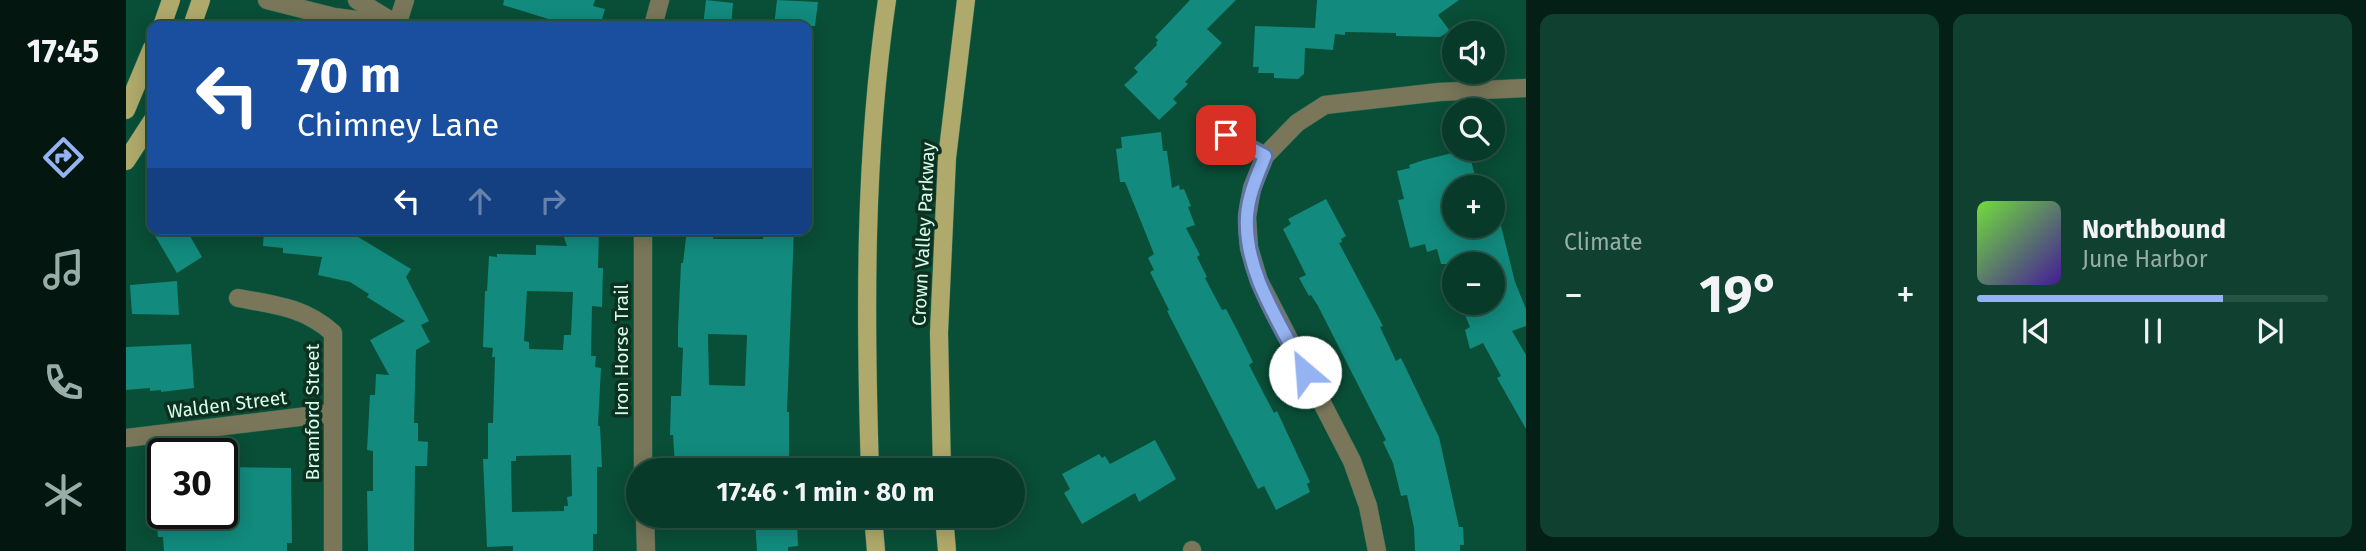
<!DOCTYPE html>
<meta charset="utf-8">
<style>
:root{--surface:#073a28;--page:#104130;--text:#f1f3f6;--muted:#98ada8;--line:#285445;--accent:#95b2f1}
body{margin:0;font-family:"Fira Sans",sans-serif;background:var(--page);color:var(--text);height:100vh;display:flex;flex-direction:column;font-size:26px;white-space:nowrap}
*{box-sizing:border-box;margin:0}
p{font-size:23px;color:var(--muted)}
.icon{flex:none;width:38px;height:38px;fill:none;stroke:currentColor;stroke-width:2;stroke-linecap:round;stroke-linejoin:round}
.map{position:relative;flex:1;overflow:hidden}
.side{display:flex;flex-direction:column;gap:14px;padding:14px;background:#042016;width:840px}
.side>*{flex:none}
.banner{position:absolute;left:21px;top:21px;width:665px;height:214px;border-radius:14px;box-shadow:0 4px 18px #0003,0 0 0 2px var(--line);background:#1a4fa0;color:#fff;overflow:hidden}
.buttons{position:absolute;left:1316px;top:21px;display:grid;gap:14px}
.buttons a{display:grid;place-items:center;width:63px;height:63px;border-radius:50%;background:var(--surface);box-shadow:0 4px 18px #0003,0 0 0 2px var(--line);font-size:35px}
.speed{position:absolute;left:21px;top:438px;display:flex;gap:14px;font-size:35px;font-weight:700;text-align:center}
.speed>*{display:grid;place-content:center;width:91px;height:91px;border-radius:50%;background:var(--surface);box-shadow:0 4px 18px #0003,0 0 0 2px var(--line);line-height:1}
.speed .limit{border:4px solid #111;border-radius:10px;background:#fff;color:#111}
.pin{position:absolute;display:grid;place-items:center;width:60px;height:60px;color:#fff;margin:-30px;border-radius:14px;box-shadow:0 4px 10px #0006}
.me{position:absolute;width:77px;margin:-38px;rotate:333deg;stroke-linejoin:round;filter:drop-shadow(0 0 5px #0008)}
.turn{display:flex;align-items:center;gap:24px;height:147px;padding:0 35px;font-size:32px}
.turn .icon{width:91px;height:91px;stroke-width:2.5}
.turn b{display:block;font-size:49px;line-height:60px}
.lanes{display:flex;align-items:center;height:66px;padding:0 35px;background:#0003;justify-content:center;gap:35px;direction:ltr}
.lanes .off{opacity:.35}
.big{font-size:52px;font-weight:700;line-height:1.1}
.side .widget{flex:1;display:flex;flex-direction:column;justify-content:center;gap:10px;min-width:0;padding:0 24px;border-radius:14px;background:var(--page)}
.song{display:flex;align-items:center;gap:21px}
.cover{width:84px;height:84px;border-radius:10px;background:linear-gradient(135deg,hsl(100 70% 55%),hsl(260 70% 35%))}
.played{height:7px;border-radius:4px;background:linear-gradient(90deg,var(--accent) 70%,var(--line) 70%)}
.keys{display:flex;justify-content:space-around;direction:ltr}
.heat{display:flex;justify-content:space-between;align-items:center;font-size:38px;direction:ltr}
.side .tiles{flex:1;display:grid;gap:14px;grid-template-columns:repeat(2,1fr)}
.trip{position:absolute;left:500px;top:458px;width:399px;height:70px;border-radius:35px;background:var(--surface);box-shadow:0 4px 18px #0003,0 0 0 2px var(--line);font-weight:700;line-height:70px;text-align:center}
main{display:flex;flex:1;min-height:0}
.dock{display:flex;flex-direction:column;width:126px;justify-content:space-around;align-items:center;background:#031710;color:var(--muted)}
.dock .icon{width:49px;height:49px}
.dock .selected{color:var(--accent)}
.dock b{font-size:32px;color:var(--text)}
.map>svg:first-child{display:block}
</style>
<main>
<nav class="dock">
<b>17:45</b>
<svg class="icon selected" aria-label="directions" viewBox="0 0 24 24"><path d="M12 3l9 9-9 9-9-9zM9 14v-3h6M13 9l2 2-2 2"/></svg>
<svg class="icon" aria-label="music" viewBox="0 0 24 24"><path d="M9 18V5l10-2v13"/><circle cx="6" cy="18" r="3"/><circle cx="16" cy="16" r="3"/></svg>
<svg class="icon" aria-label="phone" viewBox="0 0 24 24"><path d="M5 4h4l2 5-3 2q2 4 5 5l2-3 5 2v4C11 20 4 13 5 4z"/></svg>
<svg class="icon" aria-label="climate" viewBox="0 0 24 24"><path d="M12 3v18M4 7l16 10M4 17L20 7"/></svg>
</nav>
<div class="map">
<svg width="1400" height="551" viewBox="0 0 1400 551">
<rect width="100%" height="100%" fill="#094e36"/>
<!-- building -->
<g fill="#128a7d" fill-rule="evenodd">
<path d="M378 0H469L467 6 479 9 474 26H445L377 5Z"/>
<path d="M580 0 607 3 605 26H577Z"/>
<path d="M651 0 692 2 689 26H648Z"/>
<path d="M1064 0H1110L1081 29 1096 43 1059 82 1062 84 1047 99 1051 103 1033 120 998 85 1012 72 1008 68 1031 45 1030 43 1032 40 1029 37Z"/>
<path d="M1191 0H1333L1312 15 1324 31 1314 37 1270 36V33L1219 32V35L1209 34 1207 50 1179 48 1178 74 1172 79 1148 78V73H1132L1133 67H1127L1129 26 1189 28Z"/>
<path d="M1035 132 1037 151H1041L1046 188 1053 185 1054 190 1058 189 1065 206 1062 207 1069 225 1060 228 1074 255 1071 257 1081 277 1079 278 1096 310 1100 309 1109 326 1127 362 1123 365 1148 413 1151 411 1184 482 1181 484 1184 492 1150 510 1138 486 1132 489 1041 311 1043 310 1024 272 1028 270 1022 258 1028 254 999 182H994L990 149 996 148 995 137Z"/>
<path d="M1342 149 1349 176 1334 180 1336 187H1328V226H1367L1372 223 1375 226 1389 282 1400 309V326L1386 331 1400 355V429L1371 378 1375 376 1357 343 1344 349 1339 330 1344 327 1334 303H1367V264H1315L1311 249 1301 252 1299 244 1284 248 1272 200 1278 199 1271 171 1284 168 1283 165 1298 160Z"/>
<path d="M1200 199 1220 236 1215 239 1216 242 1213 243 1257 326 1254 327 1270 361 1275 358 1313 437 1333 527H1337L1338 545H1334V551H1289L1288 528 1281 495 1275 496 1267 463 1257 442 1260 440 1192 306 1185 295 1183 296 1173 278 1180 275 1157 229 1165 224 1162 219Z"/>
<path d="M25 229H60L76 257 51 273Z"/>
<path d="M138 229H231L229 235 285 269 280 277 303 321 295 325 304 342 290 350 288 423H292V441L302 442 301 466H289L288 551H242L241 491H247V451L241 450 244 395H249L250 374 263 375 244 340 279 321 241 297 243 294 224 282 192 275 196 257 157 253V248L137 246Z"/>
<path d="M435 229H473L472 268H477L476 307 466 306 465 356H470L469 367 475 368 472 426H474L476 467H471V534H467V551H387V546L361 547 357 459H362V423H367L369 357H366L367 348 357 347 359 291H361L363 256 371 257V254L410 255V245L441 246ZM401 291 447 292 445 335H438L437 350 403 349V342L398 341ZM445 455 446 496 441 497 442 506H438V511L386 512 385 461H390V456Z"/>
<path d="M561 229H588L587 239H637L638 231 668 229 661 412H663V471H555L554 466H549L547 435H544L545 396H555L557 348 552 347V329L555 263H557ZM582 334 621 335 619 386 583 385Z"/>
<path d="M51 281 53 315 6 314 4 285Z"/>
<path d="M65 344 68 388 35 392V390L24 391V388L0 390V347Z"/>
<path d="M1029 440 1050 479 1013 502 1009 493 956 524 938 493 944 489 936 474 973 454 976 458 979 456 984 464Z"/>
<path d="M98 467 165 468 166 543H161V551H38L37 537H32L30 517 66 513H98Z"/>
<path d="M671 518 672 546 662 547V551H631L629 520Z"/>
</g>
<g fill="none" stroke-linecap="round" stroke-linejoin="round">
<!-- minor casing -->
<g stroke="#2e6e56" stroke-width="19">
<g id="minor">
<path d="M141 0 208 17 277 26"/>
<path d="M231 0 265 21"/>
<path d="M271 25 279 0"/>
<path d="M527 26 534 0"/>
<path d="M1100 135 1139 156"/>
<path d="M517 229V471"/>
<path d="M112 298C149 305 178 307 207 333V551"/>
<path d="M0 438 206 413"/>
<path d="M519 516 520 551"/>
<path d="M1066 551V550"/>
<path d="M1251 551 1242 506 1226 461 1133 281 1123 248 1121 217 1126 188 1139 156 1171 123 1199 105 1313 92 1400 88"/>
</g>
</g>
<!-- major casing -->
<g stroke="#2e6e56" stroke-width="19">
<g id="major">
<path d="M36 26 45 0"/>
<path d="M66 26 75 0"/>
<path d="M0 110 26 48"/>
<path d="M0 161 26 121"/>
<path d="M744 471C739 313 738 156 761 0"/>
<path d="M816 471 813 333 821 158 840 0"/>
<path d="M747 516 750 551"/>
<path d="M818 516 821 551"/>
</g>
</g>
<!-- minor -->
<use href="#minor" stroke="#797659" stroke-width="18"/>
<!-- major -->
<use href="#major" stroke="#afa96b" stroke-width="18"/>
</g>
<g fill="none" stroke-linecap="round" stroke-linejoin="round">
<!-- route casing -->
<g stroke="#61749d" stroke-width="18">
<path id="route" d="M1100 135 1139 156C1131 176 1122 196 1121 217 1118 273 1155 324 1179 372"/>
</g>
<!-- route -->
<use href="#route" stroke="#95b2f1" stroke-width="12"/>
</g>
<g text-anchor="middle" stroke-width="7" stroke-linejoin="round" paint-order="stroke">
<!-- street labels -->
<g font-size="19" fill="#d7feea" stroke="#0d3021">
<text transform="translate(797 234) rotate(-87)" y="7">Crown Valley Parkway</text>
<text transform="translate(495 350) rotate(-90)" y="7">Iron Horse Trail</text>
<text transform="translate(101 404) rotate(-7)" y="7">Walden Street</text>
<text transform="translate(186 412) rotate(-90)" y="7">Bramford Street</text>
</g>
</g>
</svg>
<div class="buttons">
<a><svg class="icon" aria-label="sound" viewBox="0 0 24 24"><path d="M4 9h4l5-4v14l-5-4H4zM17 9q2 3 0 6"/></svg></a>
<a><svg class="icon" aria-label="search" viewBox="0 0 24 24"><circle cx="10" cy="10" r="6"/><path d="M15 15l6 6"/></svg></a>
<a>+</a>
<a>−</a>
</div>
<div class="speed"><div class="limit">30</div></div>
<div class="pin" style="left:1100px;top:135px;background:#d93025"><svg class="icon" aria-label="arrive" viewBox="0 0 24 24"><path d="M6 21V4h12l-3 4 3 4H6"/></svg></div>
<svg class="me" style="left:1179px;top:372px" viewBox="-20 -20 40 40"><circle r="19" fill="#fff"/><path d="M0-13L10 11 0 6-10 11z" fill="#95b2f1"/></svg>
<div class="trip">17:46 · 1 min · 80 m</div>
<div class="banner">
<div class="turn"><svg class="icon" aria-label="left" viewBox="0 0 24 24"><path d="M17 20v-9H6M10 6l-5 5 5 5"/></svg><div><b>70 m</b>Chimney Lane</div></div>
<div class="lanes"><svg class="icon" aria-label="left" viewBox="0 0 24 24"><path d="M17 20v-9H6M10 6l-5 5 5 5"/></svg><svg class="icon off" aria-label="ahead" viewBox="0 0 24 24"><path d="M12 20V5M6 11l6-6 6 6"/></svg><svg class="icon off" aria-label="right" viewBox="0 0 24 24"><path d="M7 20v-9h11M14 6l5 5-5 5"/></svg></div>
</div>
</div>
<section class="side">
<div class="tiles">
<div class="widget"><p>Climate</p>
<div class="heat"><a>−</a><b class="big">19°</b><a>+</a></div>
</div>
<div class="widget">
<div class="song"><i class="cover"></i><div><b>Northbound</b><p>June Harbor</p></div></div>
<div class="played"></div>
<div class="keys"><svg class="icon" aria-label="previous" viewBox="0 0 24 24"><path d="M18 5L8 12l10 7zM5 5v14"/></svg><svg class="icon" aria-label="pause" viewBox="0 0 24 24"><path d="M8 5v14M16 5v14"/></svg><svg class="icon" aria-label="next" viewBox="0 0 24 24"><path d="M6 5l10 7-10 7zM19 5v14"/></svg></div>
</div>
</div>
</section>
</main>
